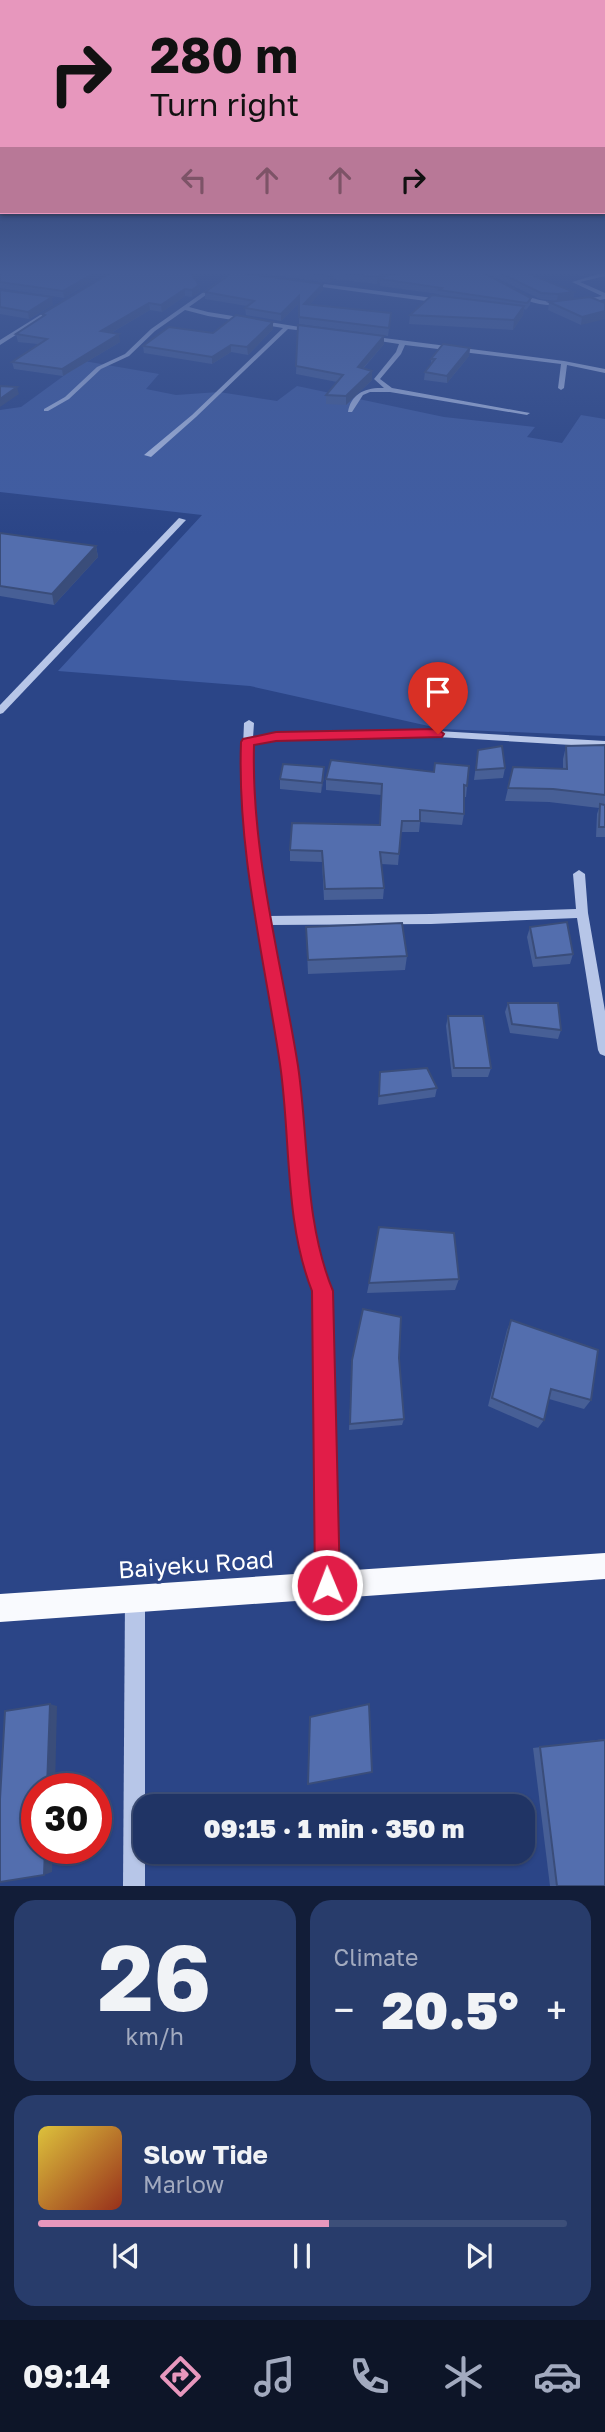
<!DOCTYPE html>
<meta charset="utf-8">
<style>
:root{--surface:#203465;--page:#283c6b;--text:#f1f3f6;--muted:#a2aabf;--line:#3d4f79;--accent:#e797bd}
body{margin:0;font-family:"Golos Text",sans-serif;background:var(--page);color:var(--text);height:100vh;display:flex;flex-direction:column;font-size:26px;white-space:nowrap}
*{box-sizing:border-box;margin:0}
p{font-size:23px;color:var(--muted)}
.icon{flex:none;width:38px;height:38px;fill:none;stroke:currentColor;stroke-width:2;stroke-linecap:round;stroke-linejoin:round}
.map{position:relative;height:1886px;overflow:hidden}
.side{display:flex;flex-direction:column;gap:14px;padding:14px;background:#121d38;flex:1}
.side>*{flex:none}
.hud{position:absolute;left:0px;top:0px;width:606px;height:214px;box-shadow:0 2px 5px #0004,0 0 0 2px var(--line);background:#e797bd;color:#111;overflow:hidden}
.speed{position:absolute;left:21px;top:1773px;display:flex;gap:14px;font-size:35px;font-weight:700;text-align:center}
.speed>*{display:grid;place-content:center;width:91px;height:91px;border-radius:50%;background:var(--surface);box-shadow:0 2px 5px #0004,0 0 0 2px var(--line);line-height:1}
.speed .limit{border:10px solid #d22;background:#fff;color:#111}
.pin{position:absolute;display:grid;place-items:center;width:60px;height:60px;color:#fff;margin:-72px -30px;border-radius:50% 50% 50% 0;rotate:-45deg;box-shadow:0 0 7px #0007}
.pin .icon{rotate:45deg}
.me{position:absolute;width:77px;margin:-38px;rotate:359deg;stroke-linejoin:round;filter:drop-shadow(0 0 5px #0008)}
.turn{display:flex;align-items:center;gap:24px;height:147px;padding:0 35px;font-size:32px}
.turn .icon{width:91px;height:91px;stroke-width:2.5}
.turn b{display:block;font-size:49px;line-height:60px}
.lanes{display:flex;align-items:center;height:66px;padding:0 35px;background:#0003;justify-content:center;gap:35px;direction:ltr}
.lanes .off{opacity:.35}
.big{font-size:52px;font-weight:800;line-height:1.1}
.side .card{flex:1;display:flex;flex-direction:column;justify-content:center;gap:10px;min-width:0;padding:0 24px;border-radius:21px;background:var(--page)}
.side .dial{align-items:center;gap:0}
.dial b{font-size:91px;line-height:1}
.song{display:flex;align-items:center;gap:21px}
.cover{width:84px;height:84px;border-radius:10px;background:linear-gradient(135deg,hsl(50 70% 55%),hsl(10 70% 35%))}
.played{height:7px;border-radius:4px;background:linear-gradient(90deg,var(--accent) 55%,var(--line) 55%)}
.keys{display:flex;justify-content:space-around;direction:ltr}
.heat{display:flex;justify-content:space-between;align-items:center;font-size:38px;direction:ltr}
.side .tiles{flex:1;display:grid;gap:14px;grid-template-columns:1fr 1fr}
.card:last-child{grid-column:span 2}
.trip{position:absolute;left:133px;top:1794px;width:402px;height:70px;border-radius:21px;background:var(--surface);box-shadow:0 2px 5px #0004,0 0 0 2px var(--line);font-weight:800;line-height:70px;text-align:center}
.tabs{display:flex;height:112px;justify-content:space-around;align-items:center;background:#0d1528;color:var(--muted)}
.tabs .icon{width:49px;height:49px}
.tabs .on{color:var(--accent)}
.tabs b{font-size:32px;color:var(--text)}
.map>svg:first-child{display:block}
</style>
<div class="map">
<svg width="605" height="1886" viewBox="0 0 605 1886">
<rect width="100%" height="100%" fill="#2b4587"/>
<!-- green -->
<path fill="#405da3" d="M84 361 159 374 146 389 176 395 219 392 277 401 297 386 444 417 535 427 527 437 562 443 581 415 605 419V736L442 729 250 686 58 671 202 515 0 492V410L21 407Z"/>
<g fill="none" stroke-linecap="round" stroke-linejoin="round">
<!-- minor -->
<g fill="#b7c6e8" fill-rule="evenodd">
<path d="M235 270H241L189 307 208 312 312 329 314 332 288 329 196 417 151 457 144 455 192 415 283 328 208 316 185 310 155 331 129 356 101 369 69 399 48 411H44V409L65 397 97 367 125 354 151 329Z"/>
<path d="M605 272V276L580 282 605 293V299C572 305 542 312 512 293L517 292C549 307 569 302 602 296L572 282Z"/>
<path d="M309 282 441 299 444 301 441 303 307 285Z"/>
<path d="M53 307 58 308 0 345V340Z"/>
<path d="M368 336 564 361 605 369V373L567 365 564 388 561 390 558 388 561 364 405 345 401 354 380 379 392 388 530 413 527 415 390 392H370L363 395 352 412H348C351 394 365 387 384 388L374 379 396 352 399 344 366 339Z"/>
<path d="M179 518 186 520 3 713 0 714V705Z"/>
<path d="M249 720 254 723 253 738 276 734 438 731 605 741V747L438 737 276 740 253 744C251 800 258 862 268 916L431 914 576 909 573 874 579 870 585 874 588 913 605 1011V1056L600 1054 598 1050 577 918 431 924 270 925 296 1066 313 1223 323 1274 330 1291 337 1585 335 1592 328 1594 321 1592 319 1585 314 1291C288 1226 292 1136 282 1065 274 1004 257 944 250 882 244 829 241 776 244 723Z"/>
<path d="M135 1589 142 1592 145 1599V1886H123L125 1599 128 1592Z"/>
</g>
<!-- major -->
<path fill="#f9fafe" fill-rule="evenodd" d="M605 1553V1579L0 1622V1594Z"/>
</g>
<!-- wall -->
<g fill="#475f96">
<path d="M0 270H110L64 298 0 288Z"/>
<path d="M244 270H399L392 274 531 298 530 305 526 310 524 309 523 315 513 330 409 324 410 315 439 296V294L380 286V282L377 284 334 279 330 283 244 271Z"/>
<path d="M480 270H522L521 271 574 292 573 299 590 297 581 325 548 310 549 302 555 301 540 299Z"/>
<path d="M563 270H605V271L584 276Z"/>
<path d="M195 279 199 285 200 292 192 297 185 296 162 312 150 310 111 333 120 342 63 376 14 369 12 362 38 344 18 342 16 334 42 317V314Z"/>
<path d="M323 284V290L310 304 391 313 388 336 299 324V303L281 321 246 315 245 308 247 306 205 299V292Z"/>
<path d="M0 290 53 305 29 319 0 314Z"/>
<path d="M273 322V329L248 355 231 352 212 364 144 353 143 346Z"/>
<path d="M298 325 384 336V344L363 369 372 371V380L346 405 326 404V395L337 382 296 374Z"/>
<path d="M470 348 469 356 447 383 424 380 425 372 431 364V359Z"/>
<path d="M0 533 96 546 98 557 54 605 0 596Z"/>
<path d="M605 745V837H596L597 814 599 808 549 802 505 801 513 767 563 769V759L566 746Z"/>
<path d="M478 750 505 768 503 778 474 780Z"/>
<path d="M324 767V777L321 793 280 789V779Z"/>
<path d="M326 779 467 786 466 797H464V814L462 825 420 822 419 832H401L398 865 381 864 384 888 383 899 324 900 322 862 290 861V850L380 825 381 795 326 790Z"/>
<path d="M306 927 407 956 405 970 308 974Z"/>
<path d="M530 927 573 954 570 964 533 967 527 937Z"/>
<path d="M508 1003 561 1030 558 1039 510 1033 505 1012Z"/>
<path d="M448 1016 491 1068 488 1077H452L446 1026Z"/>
<path d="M380 1072 437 1088 435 1097 378 1105Z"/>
<path d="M459 1279 455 1290 367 1293 369 1283Z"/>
<path d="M511 1320 591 1400 584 1409 549 1399 544 1420 538 1428 488 1406 507 1330Z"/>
<path d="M399 1358 404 1419 402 1425 349 1430 352 1360Z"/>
<path d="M605 1739V1886H550L533 1748Z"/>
</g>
<!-- shaded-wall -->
<g fill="#3a4d7a">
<path d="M99 270H110L64 298 63 291Z"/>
<path d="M198 270H207L193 282 192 275Z"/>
<path d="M389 270H399L384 280 381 279 380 282 377 284V277Z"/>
<path d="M585 270H605V271L584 276Z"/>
<path d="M334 272V279L330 283V276Z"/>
<path d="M323 284V290L304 311V304Z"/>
<path d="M199 285 200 292 192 297V290Z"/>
<path d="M185 289V296L162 312 161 305Z"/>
<path d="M574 292 573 299 557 301 558 294Z"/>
<path d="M299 296V303L281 321V314Z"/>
<path d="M52 297 53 305 29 319 28 312Z"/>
<path d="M149 303 150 310 102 338 101 331Z"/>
<path d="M524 306 523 315 513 330 514 320Z"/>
<path d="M605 311V319L581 325 582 317Z"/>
<path d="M273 322V329L248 355 247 347Z"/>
<path d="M119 334 120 342 63 376 62 369Z"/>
<path d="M384 336V344L357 375 358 367Z"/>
<path d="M231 345V352L212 364V357Z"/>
<path d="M470 348 469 356 447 383V376Z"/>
<path d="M372 371V380L346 405V396Z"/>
<path d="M17 387 19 394 0 407V399Z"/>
<path d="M96 546 98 557 54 605 52 594Z"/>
<path d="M324 767V777L321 793 322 783Z"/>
<path d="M50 1704 57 1706 55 1788H47Z"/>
<path d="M45 1848H53L52 1872 44 1875Z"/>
</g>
<!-- building -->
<g fill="#536eae" stroke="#3a4d7a" stroke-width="2">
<path d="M0 270H99L63 291 0 282Z"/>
<path d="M115 270H198L192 275 199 285 192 290 185 289 161 305 149 303 101 331 119 334 62 369 12 362 47 339 16 334 45 315 42 314Z"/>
<path d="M285 270H389L377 277 334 272 330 276Z"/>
<path d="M415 270H478L531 298 527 303 439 290 442 288 381 279 380 277Z"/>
<path d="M494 270H520L574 292 558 294 541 293Z"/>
<path d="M233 272 323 284 304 304 391 313 389 328 299 317V296L281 314 245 308 254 301 205 292Z"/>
<path d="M0 290 52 297 28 312 0 307Z"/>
<path d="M432 295 524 306 514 320 410 315Z"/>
<path d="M590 297 605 303V311L582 317 549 302Z"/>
<path d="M236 315 273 322 247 347 231 345 212 357 143 346 169 327 213 333Z"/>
<path d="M298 325 384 336 358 367 372 371 346 396 326 395 343 375 296 366Z"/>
<path d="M443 344 470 348 447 376 425 372 435 359H431Z"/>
<path d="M0 386 17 387 0 399Z"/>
<path d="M0 533 96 546 52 594 0 586Z"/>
<path d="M605 745V795L553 789 508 788 513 767 567 769 566 746Z"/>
<path d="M502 746 505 768 476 770 478 750Z"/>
<path d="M331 760 434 772 435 763 469 766 467 786 464 785V814L420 810V821H402L399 854 380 852 384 888 325 889 322 851 290 850 292 823 380 825 382 784 326 779Z"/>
<path d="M283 764 324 767 322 783 280 779Z"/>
<path d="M600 804 605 805V827H599Z"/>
<path d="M567 922 573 954 536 958 530 927Z"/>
<path d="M402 923 407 956 308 960 306 927Z"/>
<path d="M508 1003H558L561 1030 512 1024Z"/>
<path d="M448 1016H483L491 1068H454Z"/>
<path d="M427 1068 437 1088 379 1096 380 1072Z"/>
<path d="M379 1227 454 1233 459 1279 369 1283Z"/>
<path d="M363 1309 401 1317 399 1358 404 1419 350 1424 352 1360Z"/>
<path d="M511 1320 598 1350 591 1400 551 1389 544 1420 492 1398Z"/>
<path d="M50 1704 47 1788H37V1848H45L44 1875 0 1882V1799L5 1711Z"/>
<path d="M369 1704 372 1772 308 1784 310 1717Z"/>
<path d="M605 1740V1886H557L540 1747Z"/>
</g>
<!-- sky -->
<linearGradient id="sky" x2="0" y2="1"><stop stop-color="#18264a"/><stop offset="0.51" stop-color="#445c96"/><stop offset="1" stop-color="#445c96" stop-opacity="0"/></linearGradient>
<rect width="605" height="534" fill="url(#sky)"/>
<!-- route -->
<path fill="#e11d48" stroke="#92132f" stroke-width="2" d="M438 729 444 734 442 737 276 741 254 745C251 854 281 959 298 1066 309 1140 304 1221 333 1291L340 1585 336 1594 327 1598 319 1594 315 1585 312 1291C284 1220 291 1139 280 1064 264 957 237 851 241 742L243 739 276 732Z"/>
<g text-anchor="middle" stroke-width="6" stroke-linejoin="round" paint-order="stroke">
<!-- near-street labels -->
<g font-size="24" fill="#fff" stroke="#2b4587">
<text transform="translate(196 1565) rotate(-4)" y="8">Baiyeku Road</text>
</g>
</g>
</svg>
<div class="speed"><div class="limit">30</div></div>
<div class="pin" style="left:438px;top:734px;background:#d93025"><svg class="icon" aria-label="arrive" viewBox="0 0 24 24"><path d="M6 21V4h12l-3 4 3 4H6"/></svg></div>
<svg class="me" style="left:327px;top:1585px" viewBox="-20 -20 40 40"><circle r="17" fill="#e11d48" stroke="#fff" stroke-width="3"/><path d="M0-11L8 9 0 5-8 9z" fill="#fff"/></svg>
<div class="trip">09:15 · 1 min · 350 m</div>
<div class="hud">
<div class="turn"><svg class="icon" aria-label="right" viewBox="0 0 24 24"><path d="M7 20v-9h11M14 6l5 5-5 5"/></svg><div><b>280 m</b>Turn right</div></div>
<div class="lanes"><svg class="icon off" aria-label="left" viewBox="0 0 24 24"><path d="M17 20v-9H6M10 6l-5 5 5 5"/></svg><svg class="icon off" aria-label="ahead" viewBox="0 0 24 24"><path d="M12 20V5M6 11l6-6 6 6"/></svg><svg class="icon off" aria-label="ahead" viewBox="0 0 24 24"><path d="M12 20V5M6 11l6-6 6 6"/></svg><svg class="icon" aria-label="right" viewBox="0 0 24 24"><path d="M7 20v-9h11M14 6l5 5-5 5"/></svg></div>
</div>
</div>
<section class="side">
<div class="tiles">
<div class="card dial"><b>26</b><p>km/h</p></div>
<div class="card"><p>Climate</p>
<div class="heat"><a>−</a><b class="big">20.5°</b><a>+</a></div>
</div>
<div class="card">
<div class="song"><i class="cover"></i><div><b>Slow Tide</b><p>Marlow</p></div></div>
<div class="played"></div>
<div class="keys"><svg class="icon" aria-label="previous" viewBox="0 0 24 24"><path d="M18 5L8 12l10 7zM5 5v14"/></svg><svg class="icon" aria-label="pause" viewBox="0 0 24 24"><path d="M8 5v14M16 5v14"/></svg><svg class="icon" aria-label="next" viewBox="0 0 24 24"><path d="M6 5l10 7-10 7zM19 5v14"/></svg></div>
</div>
</div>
</section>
<nav class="tabs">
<b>09:14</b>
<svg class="icon on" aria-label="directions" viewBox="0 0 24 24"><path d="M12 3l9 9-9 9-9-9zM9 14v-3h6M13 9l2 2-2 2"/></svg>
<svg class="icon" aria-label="music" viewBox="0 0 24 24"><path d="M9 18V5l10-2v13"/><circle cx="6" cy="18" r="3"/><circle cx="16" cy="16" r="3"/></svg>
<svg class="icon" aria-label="phone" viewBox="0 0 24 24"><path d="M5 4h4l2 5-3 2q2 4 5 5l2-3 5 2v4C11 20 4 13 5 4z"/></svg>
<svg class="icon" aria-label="climate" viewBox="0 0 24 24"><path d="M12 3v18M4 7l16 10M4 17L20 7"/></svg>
<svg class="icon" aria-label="car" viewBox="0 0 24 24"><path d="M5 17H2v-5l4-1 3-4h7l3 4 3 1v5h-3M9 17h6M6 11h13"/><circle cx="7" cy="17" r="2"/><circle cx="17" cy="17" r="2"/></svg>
</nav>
